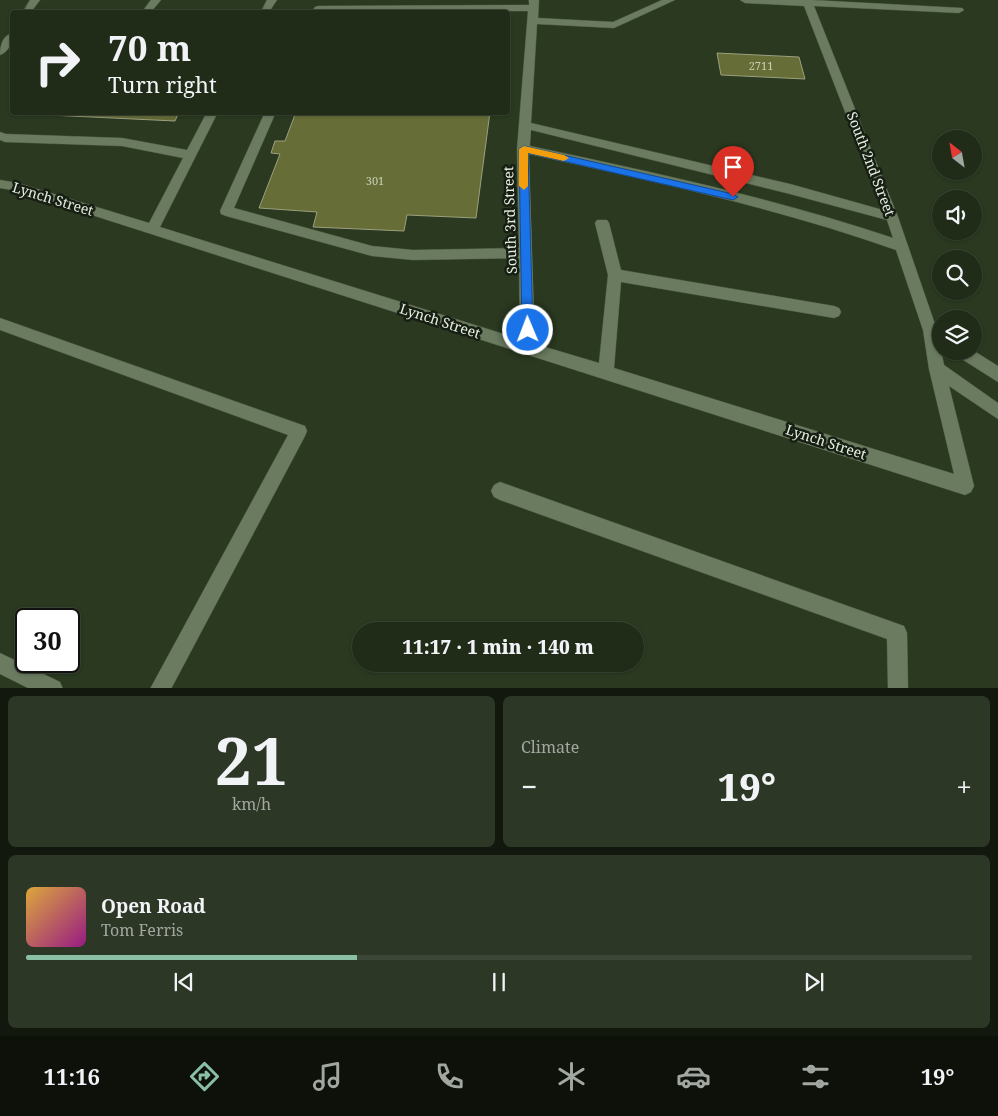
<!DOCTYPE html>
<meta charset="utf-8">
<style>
:root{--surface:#202b18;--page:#2d3725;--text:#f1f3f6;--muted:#a2a7a2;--line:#3d4737;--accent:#8abfa5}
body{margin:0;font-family:"Noto Serif",serif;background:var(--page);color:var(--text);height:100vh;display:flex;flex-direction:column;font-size:19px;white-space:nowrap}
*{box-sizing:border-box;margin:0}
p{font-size:16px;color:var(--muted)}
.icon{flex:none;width:28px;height:28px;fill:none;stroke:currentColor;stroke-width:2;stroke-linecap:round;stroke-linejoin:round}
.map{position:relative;height:688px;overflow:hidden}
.panel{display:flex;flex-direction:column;gap:8px;padding:8px;background:#12180d;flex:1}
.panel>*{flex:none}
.banner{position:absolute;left:10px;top:10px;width:500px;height:105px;border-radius:5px;box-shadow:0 1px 4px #0004,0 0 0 1px var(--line);background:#202b18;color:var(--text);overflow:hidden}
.needle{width:32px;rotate:329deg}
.fabs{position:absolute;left:932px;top:130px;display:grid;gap:10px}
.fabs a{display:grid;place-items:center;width:50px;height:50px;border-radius:50%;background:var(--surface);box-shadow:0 1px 4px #0004,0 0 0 1px var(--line);font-size:25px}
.speed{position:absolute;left:15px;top:608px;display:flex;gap:10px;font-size:25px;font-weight:700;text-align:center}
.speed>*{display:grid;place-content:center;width:65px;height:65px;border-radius:50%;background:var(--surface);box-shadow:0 1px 4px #0004,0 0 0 1px var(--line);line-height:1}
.speed .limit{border:2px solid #111;border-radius:8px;background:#fff;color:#111}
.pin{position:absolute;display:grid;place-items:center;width:42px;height:42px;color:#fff;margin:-51px -21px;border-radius:50% 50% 50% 0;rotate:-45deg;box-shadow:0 0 5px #0007}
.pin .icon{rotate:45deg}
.me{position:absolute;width:55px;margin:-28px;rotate:359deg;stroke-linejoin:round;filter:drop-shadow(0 0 4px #0008)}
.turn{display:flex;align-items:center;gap:18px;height:105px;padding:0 15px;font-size:22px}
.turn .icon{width:65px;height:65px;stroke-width:2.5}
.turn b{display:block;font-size:35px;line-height:42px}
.big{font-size:38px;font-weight:800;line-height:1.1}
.panel .card{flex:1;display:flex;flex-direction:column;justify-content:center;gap:8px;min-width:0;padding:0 18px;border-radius:8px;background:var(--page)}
.panel .dial{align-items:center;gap:0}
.dial b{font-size:65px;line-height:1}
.song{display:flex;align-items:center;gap:15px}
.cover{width:60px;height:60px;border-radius:8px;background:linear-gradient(135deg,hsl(40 70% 55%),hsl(310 70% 35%))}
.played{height:5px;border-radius:2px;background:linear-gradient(90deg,var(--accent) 35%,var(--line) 35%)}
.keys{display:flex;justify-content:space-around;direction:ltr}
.heat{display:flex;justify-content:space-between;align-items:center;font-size:28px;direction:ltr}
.panel .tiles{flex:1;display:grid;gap:8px;grid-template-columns:1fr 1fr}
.card:last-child{grid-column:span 2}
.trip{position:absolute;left:352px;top:622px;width:292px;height:50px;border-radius:25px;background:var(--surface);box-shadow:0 1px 4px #0004,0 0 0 1px var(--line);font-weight:800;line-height:50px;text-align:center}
.dock{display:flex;height:80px;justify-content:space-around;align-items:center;background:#0d110a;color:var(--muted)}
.dock .icon{width:35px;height:35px}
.dock .selected{color:var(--accent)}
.dock b{font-size:22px;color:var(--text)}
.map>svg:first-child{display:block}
</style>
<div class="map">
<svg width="998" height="689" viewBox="0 0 998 689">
<rect width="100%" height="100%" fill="#2a3920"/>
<!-- building -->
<g fill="#676d37" stroke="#9ba07f">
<path d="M717 53 799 57 805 79 721 75Z"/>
<path d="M29 112H179L175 121 28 114Z"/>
<path d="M296 112H490L476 218 407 215 404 231 313 227 317 212 259 208 280 154 271 153 275 141H285Z"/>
</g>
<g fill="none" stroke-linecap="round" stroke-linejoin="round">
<!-- minor casing -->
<g stroke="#495640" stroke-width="1">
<g id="minor">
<path d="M30 0H40L31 12H23Z"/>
<path d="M151 0H161L151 12H142Z"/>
<path d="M267 0H277L269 12H261Z"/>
<path d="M529 0H539L538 18 613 22 662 0H675L614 28 537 24 531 123 790 184 883 210 804 6 745 3 740 0H812L962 8 964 10 959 13 814 6 898 217 937 330 944 365 998 403V419L949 386 974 486 971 492 965 495 17 191 0 188V180L18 183 149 223 183 158 122 146 5 142 0 140V132L6 134 122 138 187 150 207 112H218L160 227 520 339 519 258 413 260 372 256 226 216 221 214 220 211 265 112H276L234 208 372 246 413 250 519 248 517 149 528 11 311 12 315 7 318 6 529 5ZM531 130 790 194 887 220 893 238C774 198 652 172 530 146ZM529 154C653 181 777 208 896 250L923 330 929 369 954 474 614 368 621 282 834 318 839 316 841 312 839 308 834 306 621 270 609 223 607 220H597L595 223 608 275 599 363 535 344Z"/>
<path d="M12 33C13 41 9 52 0 55 0 46 2 36 12 33Z"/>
<path d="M0 318 305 426 307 431 305 436 171 689H150L288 435 0 330Z"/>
<path d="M955 351H974L998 366V382L957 356Z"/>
<path d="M500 482 904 626 907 633 908 689H888L887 639 500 500 494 497 491 491 494 485Z"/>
<path d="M0 653 60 682 63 689H30L0 674Z"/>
</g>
</g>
<!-- minor -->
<use href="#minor" fill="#6a7b5f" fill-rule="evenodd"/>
</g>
<!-- route -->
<path fill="#1a73e8" stroke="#114b97" d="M524 146 733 194 738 197 733 200 528 153 533 330 532 333H524L522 330 519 149Z"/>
<!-- slow -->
<path fill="#f59e0b" d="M524 146 564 155 569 158 564 161 528 153V186L524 190 519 186V149Z"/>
<g text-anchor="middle" stroke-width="5" stroke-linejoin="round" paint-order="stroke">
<!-- number labels -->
<g font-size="11" fill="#c6ceb5">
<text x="761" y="70">2711</text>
<text x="375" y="185">301</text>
</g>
<!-- street labels -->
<g font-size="14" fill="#e5efdf" stroke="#171e13">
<text transform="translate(871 164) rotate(69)" y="5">South 2nd Street</text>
<text transform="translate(53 199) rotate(17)" y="5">Lynch Street</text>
<text transform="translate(510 220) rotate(-92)" y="5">South 3rd Street</text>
<text transform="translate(440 321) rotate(18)" y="5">Lynch Street</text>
<text transform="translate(826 442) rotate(18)" y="5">Lynch Street</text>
</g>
</g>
</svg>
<div class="fabs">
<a><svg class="needle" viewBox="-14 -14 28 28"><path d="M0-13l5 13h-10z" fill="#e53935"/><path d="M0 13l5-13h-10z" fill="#a2a7a2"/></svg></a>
<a><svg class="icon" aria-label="sound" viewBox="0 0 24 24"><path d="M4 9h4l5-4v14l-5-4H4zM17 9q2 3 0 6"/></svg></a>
<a><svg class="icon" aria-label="search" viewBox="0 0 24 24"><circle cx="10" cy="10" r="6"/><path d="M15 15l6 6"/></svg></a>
<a><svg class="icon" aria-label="layers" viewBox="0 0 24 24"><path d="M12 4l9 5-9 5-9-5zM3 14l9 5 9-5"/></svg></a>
</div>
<div class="speed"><div class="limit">30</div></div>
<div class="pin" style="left:733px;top:197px;background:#d93025"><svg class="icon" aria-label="arrive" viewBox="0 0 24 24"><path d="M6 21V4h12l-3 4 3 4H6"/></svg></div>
<svg class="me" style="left:528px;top:330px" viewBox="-20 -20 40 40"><circle r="17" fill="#1a73e8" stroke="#fff" stroke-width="3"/><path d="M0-11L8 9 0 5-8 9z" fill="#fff"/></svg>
<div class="trip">11:17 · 1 min · 140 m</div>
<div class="banner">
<div class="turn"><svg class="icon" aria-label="right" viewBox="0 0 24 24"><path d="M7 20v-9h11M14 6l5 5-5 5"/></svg><div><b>70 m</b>Turn right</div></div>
</div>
</div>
<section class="panel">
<div class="tiles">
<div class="card dial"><b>21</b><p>km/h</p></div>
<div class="card"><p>Climate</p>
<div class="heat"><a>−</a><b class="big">19°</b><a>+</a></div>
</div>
<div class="card">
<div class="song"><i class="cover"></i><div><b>Open Road</b><p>Tom Ferris</p></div></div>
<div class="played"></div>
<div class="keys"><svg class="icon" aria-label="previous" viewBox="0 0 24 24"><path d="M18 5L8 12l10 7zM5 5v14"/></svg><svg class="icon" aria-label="pause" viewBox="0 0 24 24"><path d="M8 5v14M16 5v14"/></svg><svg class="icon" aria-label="next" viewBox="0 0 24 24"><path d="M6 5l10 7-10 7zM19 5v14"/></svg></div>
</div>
</div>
</section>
<nav class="dock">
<b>11:16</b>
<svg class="icon selected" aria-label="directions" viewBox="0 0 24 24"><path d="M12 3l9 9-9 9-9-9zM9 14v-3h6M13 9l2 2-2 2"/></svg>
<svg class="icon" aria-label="music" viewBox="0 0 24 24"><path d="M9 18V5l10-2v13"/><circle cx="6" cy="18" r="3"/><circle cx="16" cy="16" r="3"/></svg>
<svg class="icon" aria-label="phone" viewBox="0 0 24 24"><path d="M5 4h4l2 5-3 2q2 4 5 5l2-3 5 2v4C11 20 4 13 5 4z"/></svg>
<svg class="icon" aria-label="climate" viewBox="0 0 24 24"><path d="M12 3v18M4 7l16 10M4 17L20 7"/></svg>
<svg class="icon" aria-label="car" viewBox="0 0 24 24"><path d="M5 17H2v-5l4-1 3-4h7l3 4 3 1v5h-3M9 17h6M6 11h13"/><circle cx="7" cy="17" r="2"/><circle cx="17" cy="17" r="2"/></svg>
<svg class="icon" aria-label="filters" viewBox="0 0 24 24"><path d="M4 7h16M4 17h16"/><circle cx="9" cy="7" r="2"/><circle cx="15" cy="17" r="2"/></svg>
<b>19°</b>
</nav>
